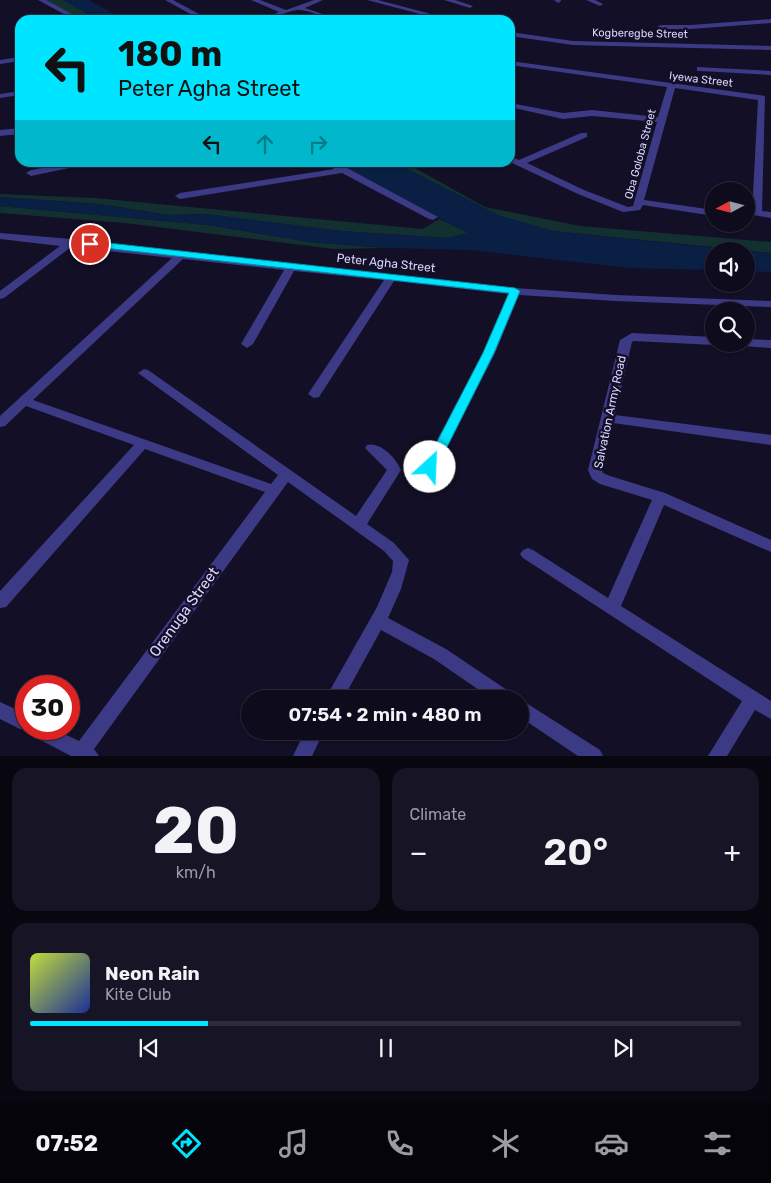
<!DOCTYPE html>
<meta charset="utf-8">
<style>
:root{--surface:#0e0b1c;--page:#171425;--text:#f1f3f6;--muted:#9b9ba3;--line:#2e2b3b;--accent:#00e5ff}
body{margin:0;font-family:Rubik,sans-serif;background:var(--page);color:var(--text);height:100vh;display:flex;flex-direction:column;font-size:19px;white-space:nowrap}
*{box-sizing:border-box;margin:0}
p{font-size:16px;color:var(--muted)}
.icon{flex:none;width:28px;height:28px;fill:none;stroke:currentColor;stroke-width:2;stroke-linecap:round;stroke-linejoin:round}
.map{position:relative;height:756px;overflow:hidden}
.details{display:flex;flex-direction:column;gap:12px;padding:12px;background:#08060f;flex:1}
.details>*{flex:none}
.banner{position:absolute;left:15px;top:15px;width:500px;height:152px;border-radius:15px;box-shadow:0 1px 4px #0004,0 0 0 1px var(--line);background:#00e5ff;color:#111;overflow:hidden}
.needle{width:32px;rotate:263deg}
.buttons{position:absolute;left:705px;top:182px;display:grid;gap:10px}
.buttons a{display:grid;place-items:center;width:50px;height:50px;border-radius:50%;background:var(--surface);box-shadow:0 1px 4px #0004,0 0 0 1px var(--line);font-size:25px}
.speed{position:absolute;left:15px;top:675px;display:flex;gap:10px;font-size:25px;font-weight:700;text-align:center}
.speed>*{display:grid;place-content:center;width:65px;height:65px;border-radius:50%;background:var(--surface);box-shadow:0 1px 4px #0004,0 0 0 1px var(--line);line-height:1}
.speed .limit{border:8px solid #d22;background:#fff;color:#111}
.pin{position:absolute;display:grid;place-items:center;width:42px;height:42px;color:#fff;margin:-21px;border:2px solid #fff;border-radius:50%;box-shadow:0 1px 5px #0007}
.me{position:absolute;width:55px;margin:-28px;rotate:25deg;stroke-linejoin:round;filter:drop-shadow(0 0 4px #0008)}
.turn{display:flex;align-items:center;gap:18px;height:105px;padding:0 20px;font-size:22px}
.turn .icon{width:65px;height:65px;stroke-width:2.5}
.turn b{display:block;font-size:35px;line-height:42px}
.lanes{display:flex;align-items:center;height:48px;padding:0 20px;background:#0003;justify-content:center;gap:25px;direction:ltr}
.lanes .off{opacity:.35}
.big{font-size:38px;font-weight:600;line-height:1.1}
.details .tile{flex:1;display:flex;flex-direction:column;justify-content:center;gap:8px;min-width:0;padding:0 18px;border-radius:15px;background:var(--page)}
.details .dial{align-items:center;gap:0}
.dial b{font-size:65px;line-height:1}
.song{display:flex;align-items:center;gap:15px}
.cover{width:60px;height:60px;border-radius:8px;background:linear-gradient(135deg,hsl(70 70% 55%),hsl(230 70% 35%))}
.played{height:5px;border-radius:2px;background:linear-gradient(90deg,var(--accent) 25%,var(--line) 25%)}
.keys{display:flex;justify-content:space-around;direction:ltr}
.heat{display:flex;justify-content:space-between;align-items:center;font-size:28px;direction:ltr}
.details .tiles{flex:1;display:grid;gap:12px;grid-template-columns:1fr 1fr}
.tile:last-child{grid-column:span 2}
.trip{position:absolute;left:241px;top:690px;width:288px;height:50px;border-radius:25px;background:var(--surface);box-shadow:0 1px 4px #0004,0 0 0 1px var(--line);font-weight:600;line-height:50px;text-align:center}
.menu{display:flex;height:80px;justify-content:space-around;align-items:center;background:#06040b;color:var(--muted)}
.menu .icon{width:35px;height:35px}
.menu .selected{color:var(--accent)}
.menu b{font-size:22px;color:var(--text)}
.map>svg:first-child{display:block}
</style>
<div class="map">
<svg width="771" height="756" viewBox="0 0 771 756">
<rect width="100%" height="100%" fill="#130f26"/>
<!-- green -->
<g fill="#12302f">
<path d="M43 0H63L99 20H80Z"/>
<path d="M394 163H406L485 207 580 226 771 242V253L553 231 500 216Z"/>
<path d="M0 194 95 198 423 229 439 219 469 233 447 238 341 231 205 214 168 215 99 204 0 197Z"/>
<path d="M0 206 208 225 310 242 386 248 334 249 125 223 0 213Z"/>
</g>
<!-- water -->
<g fill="#0a1f44">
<path d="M63 0H89L125 20H99Z"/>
<path d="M331 163H396L500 216 553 231 746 251H714V270L628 268 470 250 386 248 310 242 208 225 0 206V197L99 204 168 215 205 214 341 231 447 238 468 233Z"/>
<path d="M746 251 771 253V272L746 271Z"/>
</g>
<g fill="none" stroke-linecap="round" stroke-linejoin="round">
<!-- street -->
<g fill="#3d3a85" fill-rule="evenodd">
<path d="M38 0H46L83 20H75Z"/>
<path d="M165 0H173L199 14 201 20H195L194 16Z"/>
<path d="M251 0H260L286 10 314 0H323L305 8 340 20C326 20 309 9 298 10 285 11 274 20 261 20L279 12Z"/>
<path d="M367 0H378L454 20H443Z"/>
<path d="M444 0H455L473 6 470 8Z"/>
<path d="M554 0H561V1L558 3Z"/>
<path d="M586 0H595L603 4 600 6Z"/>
<path d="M771 19V23L691 29H661L657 27 661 25H691Z"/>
<path d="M510 32 573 41 771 46V50L573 45 510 36Z"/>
<path d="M20 57V61L0 64V60Z"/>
<path d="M510 61 765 96 762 211 771 212V218L753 215 752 213 758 100 675 88 644 200 714 210V216L643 205 640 210 623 212 578 194 510 162V156L519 160 581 133H587V137L527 163 584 190 628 207 633 206 657 122 592 116 563 119 510 107V103L563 113 592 110 658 117 667 87 510 65Z"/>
<path d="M697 67 771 71V75L700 71H697Z"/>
<path d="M20 91V95L0 98V94Z"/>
<path d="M20 128V134L0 136V130Z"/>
<path d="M75 162H98L31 176 26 173 31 170Z"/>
<path d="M324 162H336L438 217 433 220 429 219 342 173 180 199 175 196 180 193 334 169Z"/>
<path d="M0 233 71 239 515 288 616 295 771 301V307L616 301 519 295 495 353 437 467 435 470H425L423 467 483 353 508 294 394 281 319 397 314 398 308 394 384 280 294 271 253 344 247 348 241 344 284 270 183 259 33 400 271 484 278 475 138 373 144 369 148 370 356 516 387 470 365 448 367 445C380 441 397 459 401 470L367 524 394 543 409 560 401 589 388 618 446 649 513 694 516 699H492L434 659 381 630 343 699H325L377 607 392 572 393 561 384 551 288 482 94 749 99 756H71L31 735 29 730 20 729 0 719V702L26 714V729H54L79 741 265 492 145 449 6 607 0 608V591L134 445 26 406 5 426 0 427V416L172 258 71 247 4 298 0 299V291L60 246 0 239Z"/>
<path d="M632 333 714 337V344H717L714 345 634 341 632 342 615 415 771 435V445L613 423 602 470 603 473 610 476 665 493 771 540V552L664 505 621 606 771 701V719L755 710 727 756H708L742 701 523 558 520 554 523 550 528 548 533 550 608 598 652 500 600 484 592 479 588 470 620 340Z"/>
<path d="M746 339 771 340V348L742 346 741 344H746Z"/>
<path d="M520 699 600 750 603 756H578L520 717Z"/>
<path d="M305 731H324L312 756H293Z"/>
</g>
</g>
<!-- route -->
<path fill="#00e5ff" stroke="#0095a6" d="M90 241 515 288 520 291 494 353 437 467 430 472 424 467 483 353 509 293 86 246 85 244Z"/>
<g text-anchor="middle" stroke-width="5" stroke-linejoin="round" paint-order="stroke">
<!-- far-street labels -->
<g font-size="11" fill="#d9d4ff" stroke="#130f26">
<text transform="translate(640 33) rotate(1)" y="4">Kogberegbe Street</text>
<text transform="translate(701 79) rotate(7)" y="4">Iyewa Street</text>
<text transform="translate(640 154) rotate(-75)" y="4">Oba Goloba Street</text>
</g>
<!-- street labels -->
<g font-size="12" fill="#d9d4ff" stroke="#130f26">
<text transform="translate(386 263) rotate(6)" y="4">Peter Agha Street</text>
<text transform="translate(610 412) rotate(-78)" y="4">Salvation Army Road</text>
</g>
<!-- near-street labels -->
<g font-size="15" fill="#d9d4ff" stroke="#130f26">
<text transform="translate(184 612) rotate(-54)" y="5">Orenuga Street</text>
</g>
</g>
</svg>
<div class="buttons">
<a><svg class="needle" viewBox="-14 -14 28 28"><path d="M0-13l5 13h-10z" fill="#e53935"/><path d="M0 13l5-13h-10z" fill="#9b9ba3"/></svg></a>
<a><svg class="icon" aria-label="sound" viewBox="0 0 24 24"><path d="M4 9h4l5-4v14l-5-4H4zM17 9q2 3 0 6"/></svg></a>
<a><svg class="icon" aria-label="search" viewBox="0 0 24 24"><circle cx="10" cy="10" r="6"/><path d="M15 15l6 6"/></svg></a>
</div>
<div class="speed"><div class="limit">30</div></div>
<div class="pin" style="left:90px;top:244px;background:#d93025"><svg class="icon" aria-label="arrive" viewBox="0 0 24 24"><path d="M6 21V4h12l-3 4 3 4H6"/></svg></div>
<svg class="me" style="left:430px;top:467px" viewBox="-20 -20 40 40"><circle r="19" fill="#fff"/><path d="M0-13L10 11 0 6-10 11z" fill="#00e5ff"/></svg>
<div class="trip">07:54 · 2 min · 480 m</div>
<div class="banner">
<div class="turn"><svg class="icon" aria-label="left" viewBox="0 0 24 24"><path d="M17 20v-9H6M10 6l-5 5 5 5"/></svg><div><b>180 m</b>Peter Agha Street</div></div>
<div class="lanes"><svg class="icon" aria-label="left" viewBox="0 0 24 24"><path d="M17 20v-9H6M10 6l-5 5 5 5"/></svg><svg class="icon off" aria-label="ahead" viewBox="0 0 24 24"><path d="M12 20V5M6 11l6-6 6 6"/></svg><svg class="icon off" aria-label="right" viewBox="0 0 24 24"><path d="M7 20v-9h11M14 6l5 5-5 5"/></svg></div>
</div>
</div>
<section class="details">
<div class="tiles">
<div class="tile dial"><b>20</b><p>km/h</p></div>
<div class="tile"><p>Climate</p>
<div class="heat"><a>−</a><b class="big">20°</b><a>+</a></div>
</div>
<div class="tile">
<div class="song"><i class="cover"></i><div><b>Neon Rain</b><p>Kite Club</p></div></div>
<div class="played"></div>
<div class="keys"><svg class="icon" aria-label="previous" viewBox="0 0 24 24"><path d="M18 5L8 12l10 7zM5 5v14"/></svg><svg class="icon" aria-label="pause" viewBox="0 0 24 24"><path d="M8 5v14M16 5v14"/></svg><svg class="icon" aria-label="next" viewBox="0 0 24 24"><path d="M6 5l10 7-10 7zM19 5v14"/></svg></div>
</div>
</div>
</section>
<nav class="menu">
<b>07:52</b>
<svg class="icon selected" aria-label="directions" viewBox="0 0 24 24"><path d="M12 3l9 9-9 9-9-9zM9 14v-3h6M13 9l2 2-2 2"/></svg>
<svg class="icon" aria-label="music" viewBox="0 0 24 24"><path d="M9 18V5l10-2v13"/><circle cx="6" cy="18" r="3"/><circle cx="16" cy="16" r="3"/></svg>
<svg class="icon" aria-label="phone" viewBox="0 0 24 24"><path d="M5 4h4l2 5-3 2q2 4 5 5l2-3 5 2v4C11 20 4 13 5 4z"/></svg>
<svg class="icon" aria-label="climate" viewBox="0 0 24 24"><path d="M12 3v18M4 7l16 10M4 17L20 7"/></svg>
<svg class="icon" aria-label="car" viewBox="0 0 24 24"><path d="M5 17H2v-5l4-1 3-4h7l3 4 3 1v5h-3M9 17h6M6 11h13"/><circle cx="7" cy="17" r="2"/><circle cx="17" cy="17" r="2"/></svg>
<svg class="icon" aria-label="filters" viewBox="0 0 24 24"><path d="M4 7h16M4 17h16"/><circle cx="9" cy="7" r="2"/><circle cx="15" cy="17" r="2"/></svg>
</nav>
